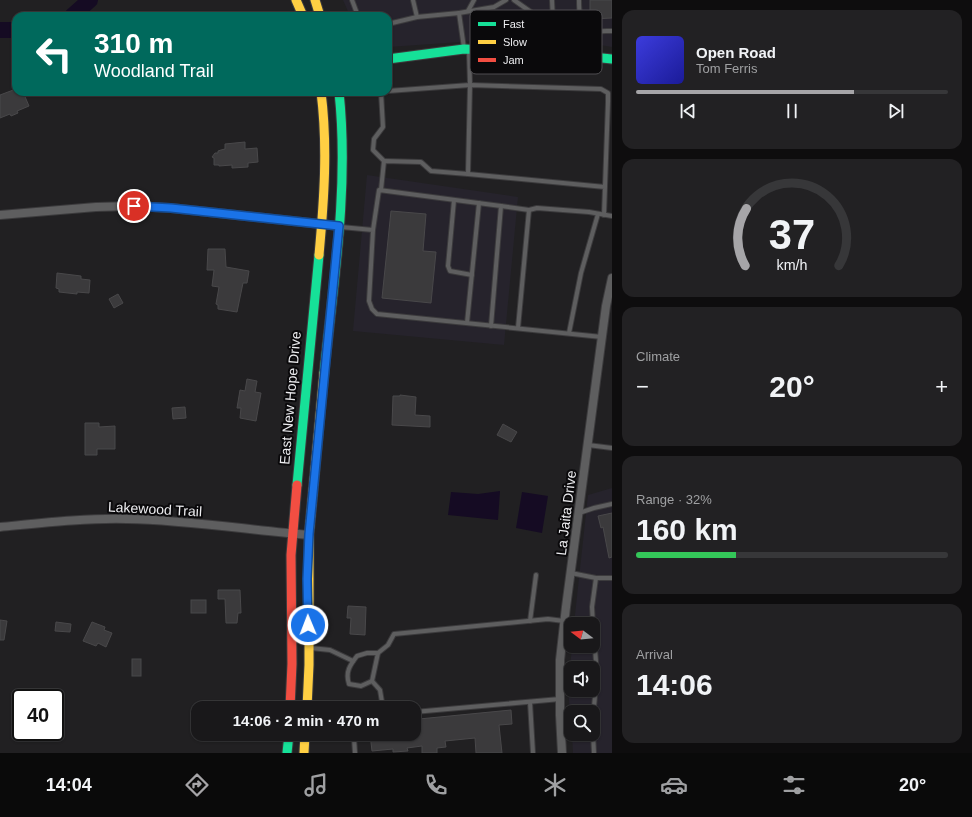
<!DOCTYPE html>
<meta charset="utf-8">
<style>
:root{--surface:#19181a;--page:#222123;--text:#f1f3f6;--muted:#9fa0a2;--line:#373739;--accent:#a6a5a8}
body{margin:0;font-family:Helvetica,sans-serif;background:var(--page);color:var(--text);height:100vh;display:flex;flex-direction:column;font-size:15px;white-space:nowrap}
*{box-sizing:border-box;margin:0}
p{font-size:13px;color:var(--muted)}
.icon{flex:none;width:22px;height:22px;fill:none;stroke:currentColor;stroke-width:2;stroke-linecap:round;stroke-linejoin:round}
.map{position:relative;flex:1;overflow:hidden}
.sheet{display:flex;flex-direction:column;gap:10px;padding:10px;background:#0e0d0e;width:360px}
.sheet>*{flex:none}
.hud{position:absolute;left:12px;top:12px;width:380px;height:84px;border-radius:12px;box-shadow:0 1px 3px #0004,0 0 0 1px var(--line);background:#00695c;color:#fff;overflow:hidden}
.needle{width:26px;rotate:286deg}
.tools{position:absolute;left:564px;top:617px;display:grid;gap:8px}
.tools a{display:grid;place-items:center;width:36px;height:36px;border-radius:8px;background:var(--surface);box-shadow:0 1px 3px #0004,0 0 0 1px var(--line);font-size:20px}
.speed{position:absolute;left:12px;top:689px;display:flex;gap:8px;font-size:20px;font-weight:700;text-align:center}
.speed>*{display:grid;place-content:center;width:52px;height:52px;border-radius:50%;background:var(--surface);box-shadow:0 1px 3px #0004,0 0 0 1px var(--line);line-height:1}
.speed .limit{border:2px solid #111;border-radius:6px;background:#fff;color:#111}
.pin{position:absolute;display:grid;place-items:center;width:34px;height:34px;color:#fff;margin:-17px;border:2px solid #fff;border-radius:50%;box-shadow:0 1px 4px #0007}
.me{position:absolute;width:44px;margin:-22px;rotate:359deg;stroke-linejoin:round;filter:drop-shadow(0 0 3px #0008)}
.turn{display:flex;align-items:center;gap:14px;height:84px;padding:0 16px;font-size:18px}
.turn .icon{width:52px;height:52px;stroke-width:2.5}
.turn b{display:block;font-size:28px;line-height:34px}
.big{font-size:30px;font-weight:700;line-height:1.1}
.sheet .card{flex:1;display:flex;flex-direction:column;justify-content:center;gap:6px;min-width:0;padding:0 14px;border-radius:12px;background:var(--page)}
.sheet .dial{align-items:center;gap:0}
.dial svg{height:104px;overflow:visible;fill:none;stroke:var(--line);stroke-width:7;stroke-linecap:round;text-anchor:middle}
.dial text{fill:var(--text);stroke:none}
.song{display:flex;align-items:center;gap:12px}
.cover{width:48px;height:48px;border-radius:6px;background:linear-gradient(135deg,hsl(240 70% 55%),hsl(240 70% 35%))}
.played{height:4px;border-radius:2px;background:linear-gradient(90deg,var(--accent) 70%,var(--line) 70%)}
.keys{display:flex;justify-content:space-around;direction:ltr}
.heat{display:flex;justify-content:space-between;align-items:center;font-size:22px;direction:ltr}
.charge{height:6px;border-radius:3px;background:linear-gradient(90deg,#34c759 32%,var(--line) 0)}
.trip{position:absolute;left:191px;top:701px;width:230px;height:40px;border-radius:12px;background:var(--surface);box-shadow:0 1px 3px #0004,0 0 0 1px var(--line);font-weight:700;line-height:40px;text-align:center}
.menu{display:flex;height:64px;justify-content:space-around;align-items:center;background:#0a0a0a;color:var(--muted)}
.menu .icon{width:28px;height:28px}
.menu .active{color:var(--accent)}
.menu b{font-size:18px;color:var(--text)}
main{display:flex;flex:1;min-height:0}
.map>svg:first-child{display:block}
</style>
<main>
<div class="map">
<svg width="612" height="753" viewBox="0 0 612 753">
<rect width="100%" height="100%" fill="#212022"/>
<!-- built -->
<g fill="#26232c" fill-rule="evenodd">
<path d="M343 0H612V47L594 44 490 40 388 47V16H350Z"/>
<path d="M367 175 518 197 504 345 353 331Z"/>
<path d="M612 488V753H573L572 734H593V712H571V724L568 689 572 646H593V624H574L588 495ZM571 668H593V690H571Z"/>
</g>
<!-- water -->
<g fill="#150b23">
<path d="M500 491 498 520 448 515 451 492 478 494Z"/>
<path d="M522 492 548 496 542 533 516 528Z"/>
</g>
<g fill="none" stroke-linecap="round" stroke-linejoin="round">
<!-- river -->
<g stroke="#150b23" stroke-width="16">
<path d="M72 16 90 0"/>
<path d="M0 30H16"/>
</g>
</g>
<!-- building -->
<g fill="#3b3a3c" stroke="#49484a">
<path d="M590 0H612V18L590 19Z"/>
<path d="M16 89V92H23L29 106 17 111 18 113 11 116 10 114 0 118V95Z"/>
<path d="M245 142V149L257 148 258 162 248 163V167L232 168V165L219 166V165H214V158L212 157 215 153H218V151L221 150 225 149V144Z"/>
<path d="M391 211 426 214 423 251 436 252 431 303 382 298Z"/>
<path d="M208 249H225L226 267 249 271 247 283H243L237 312 218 309V305L216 304 219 287 212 286 214 270H207Z"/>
<path d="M57 273 81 276V279L90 280 89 293 77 292V294L59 292V289L56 288Z"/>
<path d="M118 294 123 303 114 308 109 299Z"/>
<path d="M247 379 257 381 255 392 261 393 256 421 240 418 241 408H237L240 390 245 391Z"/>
<path d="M400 395 416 397 415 415 430 416V427L392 425 393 396H400Z"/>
<path d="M185 407 186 418 173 419 172 408Z"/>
<path d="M85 423H99V427L115 426V449H97V455H85Z"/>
<path d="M503 424 517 432 511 442 497 435Z"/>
<path d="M612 513V557L609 558 603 527 601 528 598 516Z"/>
<path d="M218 590H240L241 613H238L237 623H226L225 599H218Z"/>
<rect x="191" y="600" width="15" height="13"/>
<path d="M348 606 366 607 365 635 350 634 351 618H347Z"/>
<path d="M0 620 7 621 4 640H0Z"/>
<path d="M56 622 71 624 70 632 55 631Z"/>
<path d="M92 622 105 627 104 630 112 633 106 647 98 643 96 646 83 641Z"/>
<rect x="132" y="659" width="9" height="17"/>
<path d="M511 710 512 724 499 725 502 753H476L475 738 445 741 446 747 437 748V753H422V746L407 748 408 751 393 752V749L372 751 370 734H414V723L419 722V719Z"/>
</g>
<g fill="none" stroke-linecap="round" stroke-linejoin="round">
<!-- lane casing -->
<g stroke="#3c3b3d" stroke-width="6">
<g id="lane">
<path d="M352 0 358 16"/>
<path d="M413 0 417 17"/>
<path d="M514 0 538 17 553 21"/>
<path d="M552 0 553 21 582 23"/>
<path d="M579 0C579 9 579 26 589 30 595 32 605 31 612 31"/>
<path d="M468 11 474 0"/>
<path d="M459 13 494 7 506 0"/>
<path d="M388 24 417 17 459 13 464 48"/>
<path d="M388 91 470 85 469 50"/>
<path d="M381 92 383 127 374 139 373 150 384 161"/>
<path d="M381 190 384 161 421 162 431 171 468 174"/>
<path d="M454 200 448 266 450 271 472 275"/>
<path d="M501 206 529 210"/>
<path d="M604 215 608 102V93L601 89 470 85 468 174 605 187"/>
<path d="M341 227 373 230 369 301 372 309 377 314 602 337"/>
<path d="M373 230 379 190 501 206 491 326"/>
<path d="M467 323 479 203"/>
<path d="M518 328 529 210 537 208 589 212 612 216"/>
<path d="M569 333 581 273 598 214"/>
<path d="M588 445 612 448"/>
<path d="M579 513 594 508 612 504"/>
<path d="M571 573 596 578H612"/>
<path d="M530 621 536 575"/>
<path d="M593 624 597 674 593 718"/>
<path d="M593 624 592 607 596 578"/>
<path d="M311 648 330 650 353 661"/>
<path d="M367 653H378L372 681 361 686 349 684C345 672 350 665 357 656Z"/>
<path d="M378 653 388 645 394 634 548 619 564 621"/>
<path d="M372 681 380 690 383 708"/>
<path d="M530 702 533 753"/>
<path d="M414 712 560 699"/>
<path d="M593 733 594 753"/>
<path d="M306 735 354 738 357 734"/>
<path d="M354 738 355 753"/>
</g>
</g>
<!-- street casing -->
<g stroke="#3c3b3d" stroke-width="10">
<g id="street">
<path d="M0 215 96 207 133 206 171 208 339 226"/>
<path d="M0 527C42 523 85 518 127 519 188 520 248 530 309 535"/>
<path d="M562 753 560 715V660L566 607 606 306 612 278"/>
</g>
</g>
<!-- fast casing -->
<g stroke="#3c3b3d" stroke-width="11">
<g id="fast">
<path d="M388 59 464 49 554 53 612 59"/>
<path d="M324 373C334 280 349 185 339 92"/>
<path d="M297 485 319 255"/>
<path d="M287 753 289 734"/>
</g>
</g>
<!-- slow casing -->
<g stroke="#3c3b3d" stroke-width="11">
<g id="slow">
<path d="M296 0 303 16"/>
<path d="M315 0 320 16"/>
<path d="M319 255C324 200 328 147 321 92"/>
<path d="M307 708 309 665V535L324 373"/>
<path d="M304 753 305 734"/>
</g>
</g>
<!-- jam casing -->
<g stroke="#3c3b3d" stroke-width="11">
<path id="jam" d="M290 708 292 664 291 555 297 485"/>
</g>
<!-- lane -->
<use href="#lane" stroke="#5e5e5f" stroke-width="4"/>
<!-- street -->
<use href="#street" stroke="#5e5e5f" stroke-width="8"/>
<!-- fast -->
<use href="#fast" stroke="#16e098" stroke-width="9"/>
<!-- slow -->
<use href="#slow" stroke="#ffcf43" stroke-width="9"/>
<!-- jam -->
<use href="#jam" stroke="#f24e42" stroke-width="9"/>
</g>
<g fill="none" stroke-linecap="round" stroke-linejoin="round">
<!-- route casing -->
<g stroke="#114b97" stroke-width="10">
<path id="route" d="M134 206 171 208 339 226 309 534 307 579 308 625"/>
</g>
<!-- route -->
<use href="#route" stroke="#1a73e8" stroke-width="7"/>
</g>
<g text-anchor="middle" stroke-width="4" stroke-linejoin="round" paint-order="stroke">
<!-- street labels -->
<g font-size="14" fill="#ededf0" stroke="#0a090b">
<text transform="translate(290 398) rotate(-85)" y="5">East New Hope Drive</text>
<text transform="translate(155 509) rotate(3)" y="5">Lakewood Trail</text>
<text transform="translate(566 513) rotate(-83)" y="5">La Jaita Drive</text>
</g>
</g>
<!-- legend -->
<rect x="470" y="10" width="132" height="64" rx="6" fill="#0a090b" stroke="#4e4d50" stroke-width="1"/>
<rect x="478" y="22" width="18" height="4" fill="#16e098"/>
<rect x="478" y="40" width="18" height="4" fill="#ffcf43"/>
<rect x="478" y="58" width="18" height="4" fill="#f24e42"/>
<g font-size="11" fill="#ededf0">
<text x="503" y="28">Fast</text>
<text x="503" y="46">Slow</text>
<text x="503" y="64">Jam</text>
</g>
</svg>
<div class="tools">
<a><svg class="needle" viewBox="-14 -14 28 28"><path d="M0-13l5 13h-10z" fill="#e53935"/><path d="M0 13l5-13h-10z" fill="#9fa0a2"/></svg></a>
<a><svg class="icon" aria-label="sound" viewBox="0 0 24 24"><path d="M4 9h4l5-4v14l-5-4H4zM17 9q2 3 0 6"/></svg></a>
<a><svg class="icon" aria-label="search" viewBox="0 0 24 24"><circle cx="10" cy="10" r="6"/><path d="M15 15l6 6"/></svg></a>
</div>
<div class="speed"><div class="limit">40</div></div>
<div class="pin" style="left:134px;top:206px;background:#d93025"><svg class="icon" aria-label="arrive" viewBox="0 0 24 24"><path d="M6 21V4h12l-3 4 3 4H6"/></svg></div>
<svg class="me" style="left:308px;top:625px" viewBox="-20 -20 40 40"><circle r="17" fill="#1a73e8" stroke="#fff" stroke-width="3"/><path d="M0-11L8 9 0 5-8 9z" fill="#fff"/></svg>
<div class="trip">14:06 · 2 min · 470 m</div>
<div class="hud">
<div class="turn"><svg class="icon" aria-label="left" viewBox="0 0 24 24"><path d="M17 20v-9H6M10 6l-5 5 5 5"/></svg><div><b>310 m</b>Woodland Trail</div></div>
</div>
</div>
<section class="sheet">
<div class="card">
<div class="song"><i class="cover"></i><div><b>Open Road</b><p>Tom Ferris</p></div></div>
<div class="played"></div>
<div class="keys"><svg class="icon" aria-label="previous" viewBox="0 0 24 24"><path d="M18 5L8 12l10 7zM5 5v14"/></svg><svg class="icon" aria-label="pause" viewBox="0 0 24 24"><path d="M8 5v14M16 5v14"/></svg><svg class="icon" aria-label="next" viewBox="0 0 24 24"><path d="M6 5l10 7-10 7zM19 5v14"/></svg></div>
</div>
<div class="card dial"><svg viewBox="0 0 100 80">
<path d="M14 69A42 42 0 1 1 86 69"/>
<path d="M14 69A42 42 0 0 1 15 25" stroke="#a6a5a8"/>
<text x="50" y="56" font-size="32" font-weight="700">37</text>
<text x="50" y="72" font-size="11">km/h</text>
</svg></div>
<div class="card"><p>Climate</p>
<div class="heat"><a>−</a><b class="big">20°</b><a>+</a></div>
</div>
<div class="card"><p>Range · 32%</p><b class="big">160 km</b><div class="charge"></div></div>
<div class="card"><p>Arrival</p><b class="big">14:06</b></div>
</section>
</main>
<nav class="menu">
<b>14:04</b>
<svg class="icon active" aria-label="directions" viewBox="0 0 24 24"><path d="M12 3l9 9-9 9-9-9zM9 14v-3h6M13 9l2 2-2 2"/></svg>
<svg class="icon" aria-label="music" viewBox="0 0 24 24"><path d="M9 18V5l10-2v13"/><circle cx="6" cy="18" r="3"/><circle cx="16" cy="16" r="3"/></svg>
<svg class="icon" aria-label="phone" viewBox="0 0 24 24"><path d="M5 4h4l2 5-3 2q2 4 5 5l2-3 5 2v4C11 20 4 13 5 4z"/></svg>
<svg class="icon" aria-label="climate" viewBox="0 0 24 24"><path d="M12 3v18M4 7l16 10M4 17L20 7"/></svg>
<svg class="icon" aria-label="car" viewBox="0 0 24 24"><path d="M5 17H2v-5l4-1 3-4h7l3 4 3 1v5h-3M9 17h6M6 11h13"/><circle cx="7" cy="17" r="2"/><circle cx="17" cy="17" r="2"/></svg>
<svg class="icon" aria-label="filters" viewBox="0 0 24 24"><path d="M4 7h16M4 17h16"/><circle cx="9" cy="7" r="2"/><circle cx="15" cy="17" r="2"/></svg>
<b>20°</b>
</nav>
